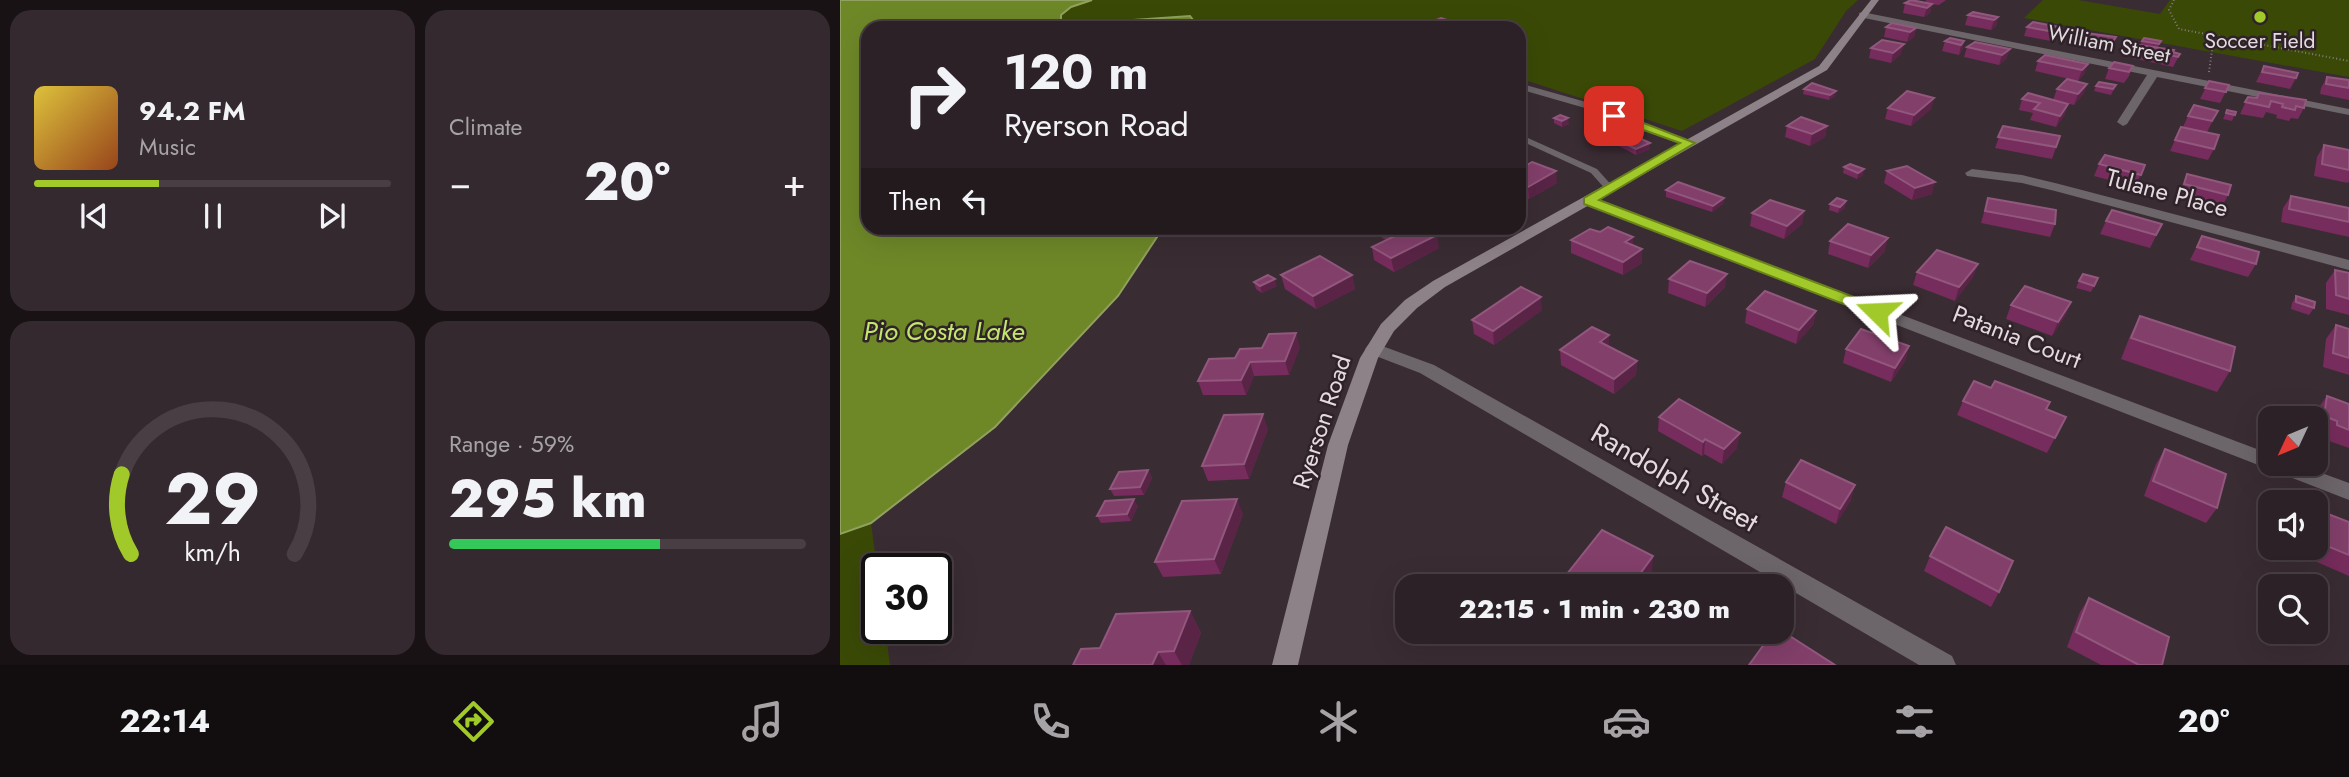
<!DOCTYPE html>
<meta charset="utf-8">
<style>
:root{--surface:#2c2126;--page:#34292e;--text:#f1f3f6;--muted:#a6a3a7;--line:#483e43;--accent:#a1c929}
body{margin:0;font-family:Jost,sans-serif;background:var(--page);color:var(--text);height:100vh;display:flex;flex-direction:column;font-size:26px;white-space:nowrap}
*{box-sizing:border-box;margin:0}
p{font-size:23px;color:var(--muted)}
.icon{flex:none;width:38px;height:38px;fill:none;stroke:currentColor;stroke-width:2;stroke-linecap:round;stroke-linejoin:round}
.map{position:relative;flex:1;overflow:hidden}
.drawer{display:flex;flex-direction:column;gap:10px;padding:10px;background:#181215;width:840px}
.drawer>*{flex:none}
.top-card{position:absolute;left:21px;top:21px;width:665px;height:214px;border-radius:21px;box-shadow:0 7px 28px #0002,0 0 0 2px var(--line);background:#2c2126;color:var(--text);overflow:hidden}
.needle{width:46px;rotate:226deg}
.fabs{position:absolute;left:1418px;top:406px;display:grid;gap:14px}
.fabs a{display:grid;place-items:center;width:70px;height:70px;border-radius:14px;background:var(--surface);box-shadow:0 7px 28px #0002,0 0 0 2px var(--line);font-size:35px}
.speed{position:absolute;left:21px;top:553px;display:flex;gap:14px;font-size:35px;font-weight:700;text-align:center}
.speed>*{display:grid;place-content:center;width:91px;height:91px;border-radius:50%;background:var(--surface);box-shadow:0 7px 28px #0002,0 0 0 2px var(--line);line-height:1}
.speed .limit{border:4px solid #111;border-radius:10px;background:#fff;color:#111}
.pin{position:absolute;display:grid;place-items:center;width:60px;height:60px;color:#fff;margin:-30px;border-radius:14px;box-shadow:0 4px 10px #0006}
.me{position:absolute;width:77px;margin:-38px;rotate:291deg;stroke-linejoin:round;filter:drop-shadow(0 0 5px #0008)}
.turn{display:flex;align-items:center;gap:24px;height:147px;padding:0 28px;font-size:32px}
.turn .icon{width:91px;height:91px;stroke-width:2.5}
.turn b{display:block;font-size:49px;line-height:60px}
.then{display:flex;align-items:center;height:66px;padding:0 28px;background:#0003;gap:14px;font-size:26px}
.big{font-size:52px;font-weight:800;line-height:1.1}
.drawer .tile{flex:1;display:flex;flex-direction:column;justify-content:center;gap:10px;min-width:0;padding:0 24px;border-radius:21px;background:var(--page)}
.drawer .dial{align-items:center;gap:0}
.dial svg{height:182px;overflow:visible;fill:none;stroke:var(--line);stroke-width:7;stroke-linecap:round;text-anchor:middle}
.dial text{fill:var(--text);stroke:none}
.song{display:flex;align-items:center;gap:21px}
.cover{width:84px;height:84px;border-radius:10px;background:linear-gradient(135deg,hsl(50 70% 55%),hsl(20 70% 35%))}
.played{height:7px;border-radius:4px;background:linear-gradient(90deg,var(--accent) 35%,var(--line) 35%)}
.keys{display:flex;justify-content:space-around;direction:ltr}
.heat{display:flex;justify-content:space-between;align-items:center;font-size:38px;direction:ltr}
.charge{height:10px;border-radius:5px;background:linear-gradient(90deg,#34c759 59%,var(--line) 0)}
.drawer .tiles{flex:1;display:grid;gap:10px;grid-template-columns:repeat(2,1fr)}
.trip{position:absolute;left:555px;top:574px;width:399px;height:70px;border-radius:21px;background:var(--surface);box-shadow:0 7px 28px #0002,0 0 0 2px var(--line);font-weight:800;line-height:70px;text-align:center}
.dock{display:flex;height:112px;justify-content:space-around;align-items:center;background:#120d0f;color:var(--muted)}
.dock .icon{width:49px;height:49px}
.dock .selected{color:var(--accent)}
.dock b{font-size:32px;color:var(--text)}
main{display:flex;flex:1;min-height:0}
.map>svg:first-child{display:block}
</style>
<main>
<section class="drawer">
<div class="tiles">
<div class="tile">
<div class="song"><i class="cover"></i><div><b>94.2 FM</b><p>Music</p></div></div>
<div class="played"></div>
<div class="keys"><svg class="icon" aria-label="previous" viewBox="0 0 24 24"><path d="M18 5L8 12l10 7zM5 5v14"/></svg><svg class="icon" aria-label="pause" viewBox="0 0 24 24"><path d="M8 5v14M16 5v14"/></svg><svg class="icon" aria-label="next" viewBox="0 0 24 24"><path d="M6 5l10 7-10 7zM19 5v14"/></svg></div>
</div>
<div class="tile"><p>Climate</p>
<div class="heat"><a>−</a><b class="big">20°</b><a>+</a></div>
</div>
<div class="tile dial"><svg viewBox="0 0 100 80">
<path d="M14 69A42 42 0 1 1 86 69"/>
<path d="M14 69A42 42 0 0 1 10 34" stroke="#a1c929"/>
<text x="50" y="56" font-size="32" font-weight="700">29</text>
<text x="50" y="72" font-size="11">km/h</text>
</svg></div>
<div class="tile"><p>Range · 59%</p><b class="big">295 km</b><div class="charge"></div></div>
</div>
</section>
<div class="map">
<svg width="1509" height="665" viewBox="0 0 1509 665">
<rect width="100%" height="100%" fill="#3a2c33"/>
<!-- green -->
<g fill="#3a4a06">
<path d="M202 0H1018L1006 11 975 59 842 131 679 78V28H176Z"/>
<path d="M1203 0H1238L1320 14 1330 0H1509V77L1184 18Z"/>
<path d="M31 523 37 569V628H45L50 665H0V534Z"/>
</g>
<!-- water -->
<path fill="#6e8828" stroke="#91a15f" stroke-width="2" d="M0 0H252L231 7 221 15V25L350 16 356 24 352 28H28V228H323L278 296 155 427 31 523 0 534Z"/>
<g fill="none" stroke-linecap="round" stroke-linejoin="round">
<!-- path -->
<g stroke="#867a80" stroke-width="2" stroke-dasharray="1 2.5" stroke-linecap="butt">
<path d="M1334 0 1329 10 1339 29 1509 61"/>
<path d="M1369 72 1373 43 1382 38"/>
</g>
<!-- lane -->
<path fill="#6c6569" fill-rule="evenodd" d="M679 134 757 169 775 189 770 192 767 191 751 173 679 140Z"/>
<!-- street -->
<g fill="#6c6569" fill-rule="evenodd">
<path d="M1022 12 1509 109V115L1317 77 1287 124 1283 126 1277 122 1307 75 1019 17V13Z"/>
<path d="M679 83 753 104 855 143 853 146H845L745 108 679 89Z"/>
<path d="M1132 169 1182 175 1219 184 1509 260V270L1215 191 1182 183 1127 176 1125 173Z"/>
<path d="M749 197 1430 454V464H1457L1509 483V500L744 204V198Z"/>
<path d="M534 343 594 365 1112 656 1116 665H1079L580 373 528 353 525 349 528 345Z"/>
</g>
<!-- secondary -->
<path fill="#8d8288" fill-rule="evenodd" d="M1031 0H1039L987 70 605 287 577 308 554 331 538 358 508 445 458 665H432L488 445 520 358 541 324 565 300 593 281 979 66Z"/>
</g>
<!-- wall -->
<g fill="#762c5c">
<path d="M1086 0H1106L1099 5 1089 4H1092L1090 13 1084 17 1063 13 1065 3H1085Z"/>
<path d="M1128 15 1158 17 1156 26 1151 30 1125 25Z"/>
<path d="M1046 27 1076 28 1074 37 1067 42 1044 37Z"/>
<path d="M1187 27H1219L1216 36 1211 41 1184 36Z"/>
<path d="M1242 37H1276L1273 46 1268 53 1238 47Z"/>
<path d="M1105 41H1124L1122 51 1119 55 1102 51Z"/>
<path d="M1302 41H1321L1318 47 1340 54 1333 67 1292 58 1296 48 1300 45Z"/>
<path d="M1127 47 1170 49 1166 59 1159 65 1124 57Z"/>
<path d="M1031 48 1061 54 1051 63 1029 58Z"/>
<path d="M1198 61 1248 64 1244 74 1238 81 1195 71Z"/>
<path d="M1293 66 1289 76 1284 83 1265 79 1269 68Z"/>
<path d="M1424 66 1456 78 1450 89 1416 82Z"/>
<path d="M1487 77 1509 80V100L1480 94 1481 88Z"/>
<path d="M1369 81 1389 85 1380 103 1360 99Z"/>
<path d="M1247 84 1243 94 1234 105 1213 100 1217 89Z"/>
<path d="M1276 85 1271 95 1254 91 1256 86Z"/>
<path d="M964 89 995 96 989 100 963 94Z"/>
<path d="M1419 93 1464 108 1458 119 1451 118 1449 121 1436 118 1437 115 1426 112 1423 118 1400 114 1408 97 1416 98Z"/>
<path d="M1094 98 1091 109 1071 126 1045 119 1048 108Z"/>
<path d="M1182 99 1228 104 1224 116 1216 127 1190 120 1193 113 1179 110Z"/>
<path d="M1387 110 1396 112 1392 121 1383 119Z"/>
<path d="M1378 111 1367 132 1374 149 1368 160 1330 151 1341 127H1343L1348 116Z"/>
<path d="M714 118 729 124 722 127 714 123Z"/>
<path d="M947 126H987L985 137 970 146 945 137Z"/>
<path d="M1163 126 1220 136 1212 159 1155 148Z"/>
<path d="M777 140 810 149 796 155 777 145Z"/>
<path d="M1484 145 1509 150V181L1508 183 1474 176 1477 157Z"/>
<path d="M1010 164 1023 175 1017 179 1003 173 1004 167Z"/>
<path d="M1259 164 1305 165 1295 187 1254 176Z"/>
<path d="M679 170 717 183 689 199 679 195Z"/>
<path d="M1047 171 1092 194 1072 200 1044 183Z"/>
<path d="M1347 174 1388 195 1382 207 1338 196Z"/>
<path d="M826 190 884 198 883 204 872 212 826 197Z"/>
<path d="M1451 196 1509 208V237L1441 222 1443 208Z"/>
<path d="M1148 198 1215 224 1210 237 1141 223Z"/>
<path d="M990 204 1005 208 998 213 989 210Z"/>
<path d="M964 211 962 224 944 239 910 226 912 213Z"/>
<path d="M1266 221 1322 224 1310 248 1260 234Z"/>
<path d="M539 228H583L599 248 554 272 534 260 532 247 546 240 541 237Z"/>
<path d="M760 232 793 237V245L802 249V263L783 275 731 253V240Z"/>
<path d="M1362 236 1416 264 1408 277 1350 260Z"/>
<path d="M990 241 1045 251 1028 268 988 254Z"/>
<path d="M1138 264 1133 277 1115 301 1073 285 1077 272Z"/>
<path d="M1495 270 1509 273V315L1486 309V283Z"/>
<path d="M441 275H512L515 289 476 309 445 289Z"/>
<path d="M1258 278 1251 292 1236 288 1239 281Z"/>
<path d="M829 279 885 287 865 307 828 293Z"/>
<path d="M414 282 437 286 422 293 416 289Z"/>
<path d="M1456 296 1474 308 1469 315 1451 309 1452 303Z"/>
<path d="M1231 302 1225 316 1212 336 1166 319 1171 305Z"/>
<path d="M907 309 976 311 973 325 956 344 905 323Z"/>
<path d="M702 310 654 345 634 334 632 320Z"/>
<path d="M1300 316 1390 371 1377 392 1281 359 1290 336Z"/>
<path d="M1496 325 1509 329V375L1483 367 1486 339Z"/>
<path d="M769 335V347L797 361 796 375 774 394 721 365 720 350Z"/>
<path d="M1069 346 1065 361 1051 382 1003 363 1006 349Z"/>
<path d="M460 347 449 375 414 376 406 395H363L358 381 395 358Z"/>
<path d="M1151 388 1226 417 1207 453 1117 415 1123 401Z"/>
<path d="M1487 396 1509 404V448L1486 440V436L1475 432 1476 411Z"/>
<path d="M819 417 897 448 882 464 864 454 862 456 818 431Z"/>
<path d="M428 429 409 479 368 481 362 466Z"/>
<path d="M1325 449 1377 508 1366 523 1304 496 1316 464Z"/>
<path d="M308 470 312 478 304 495 274 496 270 489Z"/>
<path d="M946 482 1011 500 996 524 942 497Z"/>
<path d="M298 506 291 521 261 523 257 516Z"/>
<path d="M1475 509 1509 522V576L1447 549V548H1475Z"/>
<path d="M403 514 381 574 323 577 315 562Z"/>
<path d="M1090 556 1159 592 1151 607 1084 571Z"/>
<path d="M812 571 801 586H727V574Z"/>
<path d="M1249 598 1322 665H1261L1227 647 1240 612Z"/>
<path d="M350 611 361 633 349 665H233L260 648Z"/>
</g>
<!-- shaded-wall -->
<g fill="#592446">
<path d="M1092 4 1090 13 1084 17 1087 8Z"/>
<path d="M1158 17 1156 26 1151 30 1154 20Z"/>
<path d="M613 22 614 28H597Z"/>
<path d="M1219 27 1216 36 1211 41 1214 32Z"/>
<path d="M1076 28 1074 37 1067 42 1070 32Z"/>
<path d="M1276 37 1273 46 1268 53 1272 43Z"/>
<path d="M1124 41 1122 51 1119 55 1121 45Z"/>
<path d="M1064 44 1061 54 1051 63 1053 53Z"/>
<path d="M1170 49 1166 59 1159 65 1162 55Z"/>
<path d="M1248 64 1244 74 1238 81 1242 70Z"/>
<path d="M1247 84 1243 94 1234 105 1238 94Z"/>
<path d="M996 91 995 96 989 100 990 95Z"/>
<path d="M1094 98 1091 109 1071 126 1074 115Z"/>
<path d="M1228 104 1224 116 1216 127 1220 116Z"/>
<path d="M728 118 729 124 722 127V121Z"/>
<path d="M987 126 985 137 970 146 972 134Z"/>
<path d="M683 138 684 144 679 147V141Z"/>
<path d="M810 143V149L796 155V149Z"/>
<path d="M1024 169 1023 175 1017 179 1018 173Z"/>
<path d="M716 171 717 183 689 199 688 187Z"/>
<path d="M1095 182 1092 194 1072 200 1075 188Z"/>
<path d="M884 198 883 204 872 212 873 206Z"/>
<path d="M1006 201 1005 208 998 213 1000 207Z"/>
<path d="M964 211 962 224 944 239 947 226Z"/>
<path d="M597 235 599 248 554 272 551 258Z"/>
<path d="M793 237V250L785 242Z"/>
<path d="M1048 238 1045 251 1028 268 1031 255Z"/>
<path d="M802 249V263L783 275V262Z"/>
<path d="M1138 264 1133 277 1115 301 1119 287Z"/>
<path d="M887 274 885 287 865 307 867 293Z"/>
<path d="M512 275 515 289 476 309 473 296Z"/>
<path d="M435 279 437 286 422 293 420 286Z"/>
<path d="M701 297 702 310 654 345 653 331Z"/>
<path d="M1231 302 1225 316 1212 336 1218 322Z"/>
<path d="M976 311 973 325 956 344 959 330Z"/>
<path d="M456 333 460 347 449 375 445 361Z"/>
<path d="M769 335V349L760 342Z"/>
<path d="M1069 346 1065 361 1051 382 1055 368Z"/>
<path d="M797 361 796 375 774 394V379Z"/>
<path d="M410 362 414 376 406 395 401 380Z"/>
<path d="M423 414 428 429 409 479 404 464Z"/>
<path d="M900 433 897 448 882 464 884 449Z"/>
<path d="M865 439 864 454 862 456 863 442Z"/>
<path d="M308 470 312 478 304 495 300 487Z"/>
<path d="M1015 485 1011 500 996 524 1000 509Z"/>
<path d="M294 499 298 506 291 521 287 514Z"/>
<path d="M397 499 403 514 381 574 374 559Z"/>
<path d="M813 556 812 571 801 586H791Z"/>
<path d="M350 611 361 633 349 665H342L334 651Z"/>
<path d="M318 652 326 665H312Z"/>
</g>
<!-- building -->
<g fill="#823f6a" stroke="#91577d" stroke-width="2">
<path d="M1071 0 1092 4 1087 8 1065 3Z"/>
<path d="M1133 12 1158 17 1154 20 1128 15Z"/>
<path d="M601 18 613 22 597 28H576Z"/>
<path d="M1193 22 1219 27 1214 32 1187 27Z"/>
<path d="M1052 23 1076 28 1070 32 1046 27Z"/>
<path d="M1246 33 1276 37 1272 43 1242 37Z"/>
<path d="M1110 38 1124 41 1121 45 1105 41Z"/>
<path d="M1304 38 1321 41 1319 44 1302 41Z"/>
<path d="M1042 40 1064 44 1053 53 1031 48Z"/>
<path d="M1135 42 1170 49 1162 55 1127 47Z"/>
<path d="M1299 45 1334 50 1333 52 1340 54 1338 57 1296 48Z"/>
<path d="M1205 55 1248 64 1242 70 1198 61Z"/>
<path d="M1274 62 1293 66 1289 72 1269 68Z"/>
<path d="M1424 66 1458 73 1456 78 1422 72Z"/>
<path d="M1487 77 1509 80V88L1486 84Z"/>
<path d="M1227 79 1247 84 1238 94 1217 89Z"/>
<path d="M1369 81 1389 85 1386 92 1365 88Z"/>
<path d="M1259 82 1276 85 1273 89 1256 86Z"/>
<path d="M972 83 996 91 990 95 964 89Z"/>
<path d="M1067 91 1094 98 1074 115 1048 108Z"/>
<path d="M1188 93 1228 104 1220 116 1194 109 1200 103 1182 99Z"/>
<path d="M1419 93 1466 100 1464 108 1456 106 1455 110 1442 107 1443 104 1431 101 1429 107 1405 102 1408 97 1417 98Z"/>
<path d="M1354 105 1378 111 1372 121 1348 116Z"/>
<path d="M1387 110 1396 112 1395 115 1386 113Z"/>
<path d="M720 115 728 118 722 121 714 118Z"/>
<path d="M961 117 987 126 972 134 947 126Z"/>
<path d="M1163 126 1220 136 1216 147 1158 137Z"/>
<path d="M1341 127 1379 135 1374 149 1335 140Z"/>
<path d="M791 134 810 143 796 149 777 140Z"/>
<path d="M1484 145 1509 150V170L1482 164Z"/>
<path d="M1265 155 1305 165 1301 175 1259 164Z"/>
<path d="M692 162 716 171 688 187 679 183V170Z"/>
<path d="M1010 164 1024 169 1018 173 1004 167Z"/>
<path d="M1067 166 1095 182 1075 188 1047 171Z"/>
<path d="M1347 174 1391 185 1388 195 1344 184Z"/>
<path d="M838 182 884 198 873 206 826 190Z"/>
<path d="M1451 196 1509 208V222L1449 209Z"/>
<path d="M997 198 1006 201 1000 207 990 204Z"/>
<path d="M1148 198 1216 210 1215 224 1145 211Z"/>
<path d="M930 200 964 211 947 226 912 213Z"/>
<path d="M1272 210 1322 224 1316 235 1266 221Z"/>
<path d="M1008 224 1048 238 1031 255 990 241Z"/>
<path d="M768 227 793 237 785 242 802 249 783 262 731 240 750 229 760 232Z"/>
<path d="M544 228H583L597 235 551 258 532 247 557 235Z"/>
<path d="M1362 236 1419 252 1416 264 1357 247Z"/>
<path d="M1097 250 1138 264 1119 287 1077 272Z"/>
<path d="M480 256 512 275 473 296 441 275Z"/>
<path d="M850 261 887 274 867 293 829 279Z"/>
<path d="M1495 270 1509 273V299L1496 295Z"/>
<path d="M1243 274 1258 278 1254 286 1239 281Z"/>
<path d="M428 275 435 279 420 286 414 282Z"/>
<path d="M1185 286 1231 302 1218 322 1171 305Z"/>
<path d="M681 287 701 297 653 331 632 320Z"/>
<path d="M925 291 976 311 959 330 907 309Z"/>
<path d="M1456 296 1475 302 1474 308 1456 302Z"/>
<path d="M1300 316 1395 347 1390 371 1291 338Z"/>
<path d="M1496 325 1509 329V358L1493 353Z"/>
<path d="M752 327 769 335 760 342 797 361 774 379 720 350Z"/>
<path d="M1021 329 1069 346 1055 368 1006 349Z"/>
<path d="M456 333 445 361 410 362 401 380 358 381 369 359 395 358 400 349 422 348 429 334Z"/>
<path d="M1134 381 1151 388 1155 381 1210 402 1206 409 1226 417 1215 438 1123 401Z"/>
<path d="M1487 396 1509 404V430L1497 425V421L1484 416Z"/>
<path d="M839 399 900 433 884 449 865 439 863 442 819 417Z"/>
<path d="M423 414 404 464 362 466 384 415Z"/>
<path d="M1325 449 1386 474 1377 508 1313 481Z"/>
<path d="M961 460 1015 485 1000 509 946 482Z"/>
<path d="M308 470 300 487 270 489 279 472Z"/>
<path d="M294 499 287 514 257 516 265 501Z"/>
<path d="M397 499 374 559 315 562 342 501Z"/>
<path d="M1475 509 1509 522V555L1475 541Z"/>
<path d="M1106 527 1173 561 1159 592 1090 556Z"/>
<path d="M762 530 813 556 791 586H749L727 574Z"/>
<path d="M1249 598 1329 637 1322 665H1299L1236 632Z"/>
<path d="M350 611 334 651 318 652 312 665H233L241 649 260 648 276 614Z"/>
<path d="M942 631 995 665H909L933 632H942Z"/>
</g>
<!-- route -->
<path fill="#a1c929" stroke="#69831b" stroke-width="2" d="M770 113H778L855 143 759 200 1043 308 1045 312 1043 315H1032L744 204V198L840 143 770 118Z"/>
<!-- markers -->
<circle fill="#a1c929" stroke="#2f2229" stroke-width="2.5" cx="1420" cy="17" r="7"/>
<g text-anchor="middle" stroke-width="5" stroke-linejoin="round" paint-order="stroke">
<!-- far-poi labels -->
<g font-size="21" fill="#e4dbe0" stroke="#2f2229">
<text x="1420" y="48">Soccer Field</text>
</g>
<!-- far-street labels -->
<g font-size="21" fill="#e4dbe0" stroke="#2f2229">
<text transform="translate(1269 44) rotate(11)" y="7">William Street</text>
</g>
<!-- street labels -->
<g font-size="24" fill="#e4dbe0" stroke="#2f2229">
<text transform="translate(1327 193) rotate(15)" y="8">Tulane Place</text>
<text transform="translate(1177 337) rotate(21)" y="8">Patania Court</text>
<text transform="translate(482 422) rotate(-72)" y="8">Ryerson Road</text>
</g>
<!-- water labels -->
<g font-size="26" font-style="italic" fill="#c3e76c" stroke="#2f2229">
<text x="104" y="340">Pio Costa Lake</text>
</g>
<!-- near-street labels -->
<g font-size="28" fill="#e4dbe0" stroke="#2f2229">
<text transform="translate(835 477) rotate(30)" y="10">Randolph Street</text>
</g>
</g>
</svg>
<div class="fabs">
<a><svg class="needle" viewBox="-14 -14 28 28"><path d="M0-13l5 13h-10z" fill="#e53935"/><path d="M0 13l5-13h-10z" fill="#a6a3a7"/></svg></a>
<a><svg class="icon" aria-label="sound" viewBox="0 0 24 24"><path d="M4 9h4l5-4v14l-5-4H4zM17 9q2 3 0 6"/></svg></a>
<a><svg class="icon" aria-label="search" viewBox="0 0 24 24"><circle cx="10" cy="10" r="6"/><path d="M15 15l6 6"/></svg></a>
</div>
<div class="speed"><div class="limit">30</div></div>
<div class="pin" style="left:774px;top:116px;background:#d93025"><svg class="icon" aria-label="arrive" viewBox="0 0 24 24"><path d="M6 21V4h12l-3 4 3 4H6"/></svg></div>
<svg class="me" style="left:1037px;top:312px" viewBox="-20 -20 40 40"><path d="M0-17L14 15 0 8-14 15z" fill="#a1c929" stroke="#fff" stroke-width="4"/></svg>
<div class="trip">22:15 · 1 min · 230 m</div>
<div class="top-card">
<div class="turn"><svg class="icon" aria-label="right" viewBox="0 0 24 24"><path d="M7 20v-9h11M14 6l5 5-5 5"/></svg><div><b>120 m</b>Ryerson Road</div></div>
<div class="then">Then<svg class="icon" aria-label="left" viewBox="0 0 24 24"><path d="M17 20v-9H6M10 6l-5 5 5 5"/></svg></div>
</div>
</div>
</main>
<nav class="dock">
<b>22:14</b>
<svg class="icon selected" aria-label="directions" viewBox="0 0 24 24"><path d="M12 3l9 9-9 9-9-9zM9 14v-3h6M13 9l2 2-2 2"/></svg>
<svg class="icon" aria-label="music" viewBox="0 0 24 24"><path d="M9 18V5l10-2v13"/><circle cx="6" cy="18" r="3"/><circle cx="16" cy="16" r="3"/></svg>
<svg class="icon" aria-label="phone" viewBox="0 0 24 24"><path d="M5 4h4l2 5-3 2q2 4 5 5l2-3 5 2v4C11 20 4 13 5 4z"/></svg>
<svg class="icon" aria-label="climate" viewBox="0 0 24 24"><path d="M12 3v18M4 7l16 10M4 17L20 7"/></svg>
<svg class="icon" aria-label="car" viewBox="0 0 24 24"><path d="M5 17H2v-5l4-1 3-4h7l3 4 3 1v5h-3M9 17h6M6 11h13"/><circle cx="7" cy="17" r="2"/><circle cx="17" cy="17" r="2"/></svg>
<svg class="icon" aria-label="filters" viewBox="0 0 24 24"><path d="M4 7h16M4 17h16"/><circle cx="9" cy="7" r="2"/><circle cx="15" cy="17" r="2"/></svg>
<b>20°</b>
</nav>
